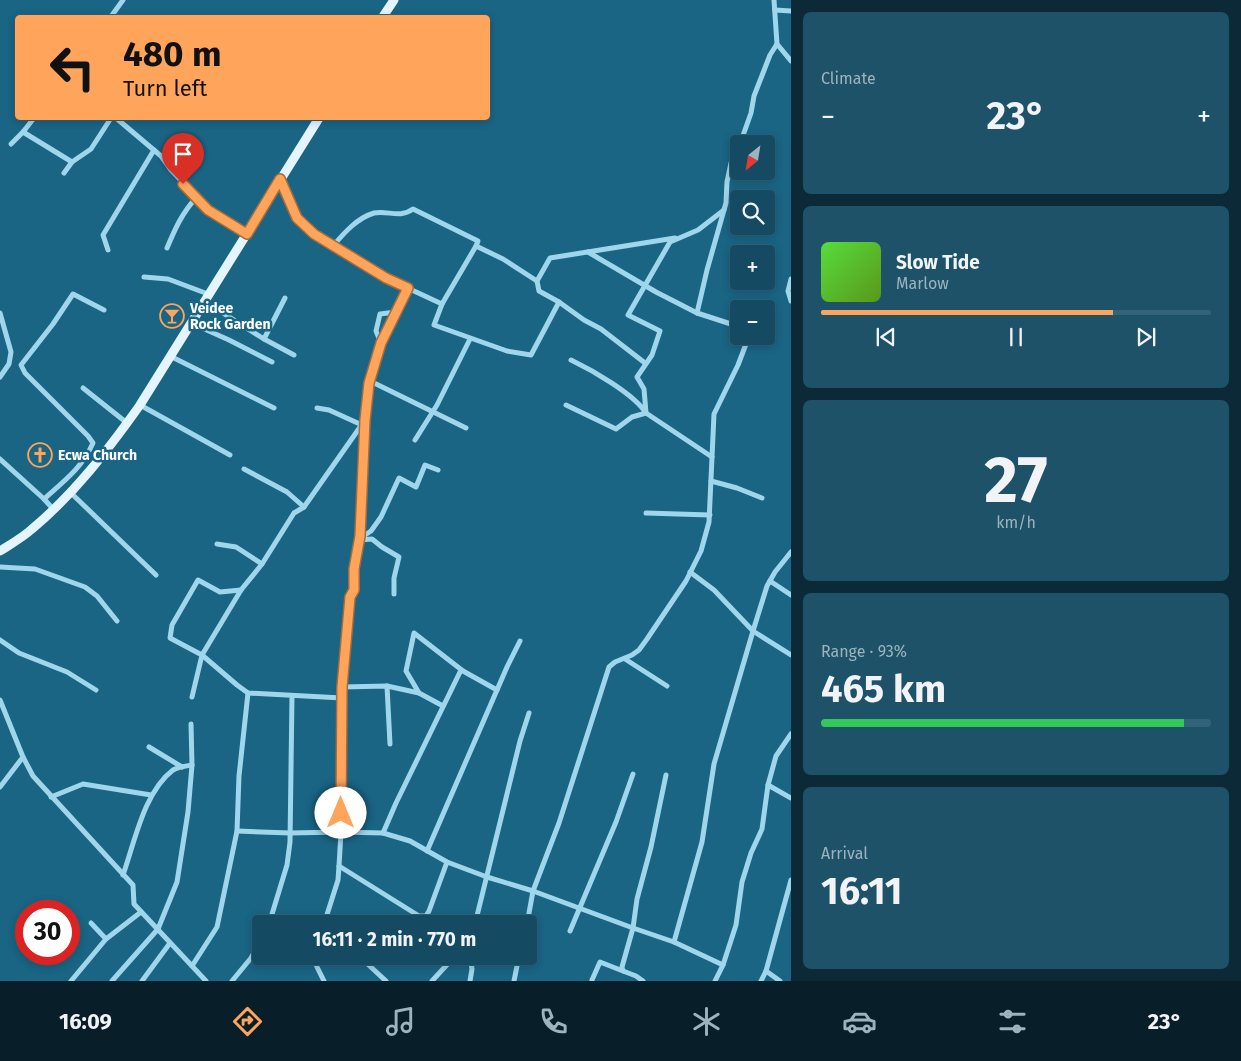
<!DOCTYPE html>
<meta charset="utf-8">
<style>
:root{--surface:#144b63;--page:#1d5269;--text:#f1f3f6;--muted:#9db3be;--line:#336378;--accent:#fea45b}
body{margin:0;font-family:"Fira Sans",sans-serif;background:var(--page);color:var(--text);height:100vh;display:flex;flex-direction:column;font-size:19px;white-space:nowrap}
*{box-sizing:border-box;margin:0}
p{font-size:16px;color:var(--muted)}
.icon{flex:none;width:28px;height:28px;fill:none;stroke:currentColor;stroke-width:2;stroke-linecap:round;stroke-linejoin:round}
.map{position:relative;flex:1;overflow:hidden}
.side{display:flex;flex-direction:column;gap:12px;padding:12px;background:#0b2936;width:450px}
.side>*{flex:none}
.hud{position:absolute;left:15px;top:15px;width:475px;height:105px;border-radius:5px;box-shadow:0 2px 8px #0003,0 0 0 1px var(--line);background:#fea45b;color:#111;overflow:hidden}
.needle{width:32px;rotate:210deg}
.tools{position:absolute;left:730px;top:135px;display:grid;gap:10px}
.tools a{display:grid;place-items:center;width:45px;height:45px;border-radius:5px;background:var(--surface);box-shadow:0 2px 8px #0003,0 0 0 1px var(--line);font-size:25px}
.speed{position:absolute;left:15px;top:900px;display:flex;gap:10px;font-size:25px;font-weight:700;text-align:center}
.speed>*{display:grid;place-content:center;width:65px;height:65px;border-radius:50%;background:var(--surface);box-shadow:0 2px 8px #0003,0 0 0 1px var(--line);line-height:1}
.speed .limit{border:8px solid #d22;background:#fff;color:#111}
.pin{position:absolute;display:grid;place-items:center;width:42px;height:42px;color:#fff;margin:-51px -21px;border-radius:50% 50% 50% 0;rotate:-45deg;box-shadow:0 0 5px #0007}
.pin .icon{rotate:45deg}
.me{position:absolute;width:55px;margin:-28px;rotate:0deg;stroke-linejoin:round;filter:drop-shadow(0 0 4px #0008)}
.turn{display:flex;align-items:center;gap:18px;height:105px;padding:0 25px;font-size:22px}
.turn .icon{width:65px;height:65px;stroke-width:2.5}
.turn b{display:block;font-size:35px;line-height:42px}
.big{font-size:38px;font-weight:700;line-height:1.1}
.side .tile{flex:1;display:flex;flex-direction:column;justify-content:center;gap:8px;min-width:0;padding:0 18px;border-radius:8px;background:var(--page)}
.side .dial{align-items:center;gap:0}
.dial b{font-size:65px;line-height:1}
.song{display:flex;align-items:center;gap:15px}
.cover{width:60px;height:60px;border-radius:8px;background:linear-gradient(135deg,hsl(110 70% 55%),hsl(90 70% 35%))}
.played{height:5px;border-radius:2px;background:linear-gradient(90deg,var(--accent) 75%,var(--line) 75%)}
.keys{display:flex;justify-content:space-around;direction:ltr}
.heat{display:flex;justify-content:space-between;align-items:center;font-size:28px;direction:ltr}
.charge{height:8px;border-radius:4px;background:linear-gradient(90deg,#34c759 93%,var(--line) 0)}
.trip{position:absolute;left:252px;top:915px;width:285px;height:50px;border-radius:5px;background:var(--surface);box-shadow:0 2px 8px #0003,0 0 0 1px var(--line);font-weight:700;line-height:50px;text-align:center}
.tab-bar{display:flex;height:80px;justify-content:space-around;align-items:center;background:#081e28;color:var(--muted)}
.tab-bar .icon{width:35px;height:35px}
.tab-bar .on{color:var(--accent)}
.tab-bar b{font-size:22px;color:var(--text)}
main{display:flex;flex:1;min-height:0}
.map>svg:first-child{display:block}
</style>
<main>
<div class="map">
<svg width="791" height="981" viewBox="0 0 791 981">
<rect width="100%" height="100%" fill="#1a6484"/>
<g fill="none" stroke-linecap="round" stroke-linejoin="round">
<!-- minor -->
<g stroke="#9fd6eb" stroke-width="5">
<path d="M774 0 777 44 791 61"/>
<path d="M775 10 791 11"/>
<path d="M110 18 123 0"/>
<path d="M116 118 161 156 171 170 208 209 247 234"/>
<path d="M23 132 72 162"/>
<path d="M11 144 23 132 34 118"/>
<path d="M740 144 751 113 754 96 770 55 777 44"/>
<path d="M739 146 731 163 727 182 726 203 707 270 697 313 734 325 739 329"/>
<path d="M64 173 72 162 91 149 111 118"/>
<path d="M280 180 297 218 314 234 386 278 442 304 476 246 503 259 537 281"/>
<path d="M333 246C344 233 357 218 374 213 388 210 399 219 413 209L478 241 476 246"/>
<path d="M167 248C175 229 182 213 196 198"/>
<path d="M108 250 103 235 154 150"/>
<path d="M588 252 656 292 697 313"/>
<path d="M144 277 168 279 208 294"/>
<path d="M791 279 788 291 791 301"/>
<path d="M204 301 264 339 294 355"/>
<path d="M442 304 434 325 507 351 531 355 559 302"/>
<path d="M0 313 11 352 9 364 0 377"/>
<path d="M191 323 229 340 272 362"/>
<path d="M264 339 285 298"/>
<path d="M381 343 408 288"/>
<path d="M170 356 274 408"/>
<path d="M645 363 601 329 584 320 559 302 539 291 537 281 550 258 675 238"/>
<path d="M370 381 466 428"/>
<path d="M83 388 127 423"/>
<path d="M140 405 230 455"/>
<path d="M566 405 616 429 632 417 646 413C634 394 592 370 571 360"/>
<path d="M317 408 329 410 362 425"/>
<path d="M415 440 437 405 470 339"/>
<path d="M712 457 646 413 644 389 637 377 652 355 660 331 628 315 670 242 698 230 724 210"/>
<path d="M0 459 44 499 54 510"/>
<path d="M244 469 287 492 304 507"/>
<path d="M711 481 737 488 762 498"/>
<path d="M71 493 156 575"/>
<path d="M44 499C64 481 82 468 93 443L88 436 25 373 21 365 53 324 73 294 104 310"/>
<path d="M646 513 710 515"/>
<path d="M359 539 371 531 381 517 399 478 416 487 425 465 438 470"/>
<path d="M359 540 372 539 382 547 399 557 394 578V594"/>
<path d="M217 544 236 547 262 564"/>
<path d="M0 567 35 569 85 587 97 596 117 621"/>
<path d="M690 572 714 590 753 631 791 655"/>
<path d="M770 581 791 595"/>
<path d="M0 640 19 653 67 672 96 690"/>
<path d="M625 659 667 686"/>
<path d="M387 686 419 693 443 706"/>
<path d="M342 687 387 686 390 744"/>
<path d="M419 693 406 671 414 633 463 671 497 690"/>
<path d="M192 697 202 655 170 638 172 625 198 580 220 592 241 590"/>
<path d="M342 698 248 693 237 685 202 655 241 590 262 564 294 513 304 507 365 420"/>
<path d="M0 700 23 757 33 776 133 885 134 904 206 981"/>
<path d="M149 747 182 767"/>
<path d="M768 785 791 798"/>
<path d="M0 787 23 757"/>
<path d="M51 797 83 784 151 795"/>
<path d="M237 831 290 833 341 832 383 833 410 841 447 862 487 877 533 891 633 928 674 942 723 965"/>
<path d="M383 833 396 803 461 670"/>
<path d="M427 851 507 667 520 641"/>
<path d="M339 866 419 916H426L429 911 447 862"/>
<path d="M123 875C135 841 144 792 173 770 178 767 186 766 192 765"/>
<path d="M91 923 106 939"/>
<path d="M269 924 287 865 290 842 292 696"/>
<path d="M324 924 338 880 339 866 341 832 342 687 350 597 354 590V569L360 536 365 420 369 383 381 343 376 331 380 314 396 312"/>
<path d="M475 924 520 741 529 713"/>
<path d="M527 924 533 891 559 823 609 667 615 662 632 655 639 650 647 639 686 581 701 551 709 522 714 414 738 365 746 344 743 336"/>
<path d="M570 931 616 822 633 774"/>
<path d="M674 942 702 842 714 764 753 631 767 586 775 572 791 552"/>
<path d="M314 956 317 967 324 981"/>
<path d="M359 956 386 981"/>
<path d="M192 966 217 927 237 831 239 776 248 693"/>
<path d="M766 971 780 981"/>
<path d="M592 980 600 962 623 971"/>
<path d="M71 981 106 939 141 912"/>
<path d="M112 981 158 929 177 882 188 812 192 765 191 724"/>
<path d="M142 981 170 943"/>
<path d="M232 981 251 958 261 940"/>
<path d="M432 981 455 956"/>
<path d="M470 981 472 969 470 956"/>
<path d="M514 981 519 956"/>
<path d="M643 981 636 976 623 971 622 967 633 928 637 899 651 847 666 775"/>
<path d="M715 981 723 965 736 925 742 882 751 853 762 829 768 785 776 756 791 734"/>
<path d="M761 981 766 971 791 880"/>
</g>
<!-- primary -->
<g stroke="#e4f5ff" stroke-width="9">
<path d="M382 18 394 0"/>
<path d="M0 551C11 544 22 538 32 529 74 494 108 450 140 405L319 118"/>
</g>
</g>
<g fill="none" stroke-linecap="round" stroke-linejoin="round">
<!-- route casing -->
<g stroke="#a56b3b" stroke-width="12">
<path id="route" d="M183 184 208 210 247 234 280 179 297 218 314 234 386 278 408 288 381 343 369 383 365 420 360 536 354 569V590L350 597 342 687 341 813"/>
</g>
<!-- route -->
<use href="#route" stroke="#fea45b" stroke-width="9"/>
</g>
<!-- icons -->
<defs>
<g id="bar-ring" transform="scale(1.25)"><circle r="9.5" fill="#1a6484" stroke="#fea45b" stroke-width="1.5"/><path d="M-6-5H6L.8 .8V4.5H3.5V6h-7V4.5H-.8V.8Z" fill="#fea45b"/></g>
<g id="church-ring" transform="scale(1.25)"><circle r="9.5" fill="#1a6484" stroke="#fea45b" stroke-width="1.5"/><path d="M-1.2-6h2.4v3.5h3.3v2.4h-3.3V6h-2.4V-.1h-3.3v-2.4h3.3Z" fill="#fea45b"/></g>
</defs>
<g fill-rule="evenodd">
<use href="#bar-ring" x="172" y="316"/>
<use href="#church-ring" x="40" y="455"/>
</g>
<g text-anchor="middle" stroke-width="5" stroke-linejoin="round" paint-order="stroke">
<!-- poi labels -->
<g font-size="14" font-weight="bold" fill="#fff" stroke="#1a6484" text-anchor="start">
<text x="190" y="313">Veidee<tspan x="190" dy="16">Rock Garden</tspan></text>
<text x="58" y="460">Ecwa Church</text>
</g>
</g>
</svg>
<div class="tools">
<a><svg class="needle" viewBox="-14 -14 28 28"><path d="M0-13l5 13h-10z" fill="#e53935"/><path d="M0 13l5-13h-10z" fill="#9db3be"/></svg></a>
<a><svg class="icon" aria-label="search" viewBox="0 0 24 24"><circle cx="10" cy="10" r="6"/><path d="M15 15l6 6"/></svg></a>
<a>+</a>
<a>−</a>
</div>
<div class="speed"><div class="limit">30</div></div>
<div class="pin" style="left:183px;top:184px;background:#d93025"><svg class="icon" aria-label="arrive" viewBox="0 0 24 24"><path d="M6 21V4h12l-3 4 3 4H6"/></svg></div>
<svg class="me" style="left:341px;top:813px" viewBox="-20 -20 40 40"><circle r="19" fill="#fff"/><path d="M0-13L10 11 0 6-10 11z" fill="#fea45b"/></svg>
<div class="trip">16:11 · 2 min · 770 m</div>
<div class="hud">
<div class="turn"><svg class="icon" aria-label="left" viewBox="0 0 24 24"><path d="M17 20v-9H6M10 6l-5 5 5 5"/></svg><div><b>480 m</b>Turn left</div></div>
</div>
</div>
<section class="side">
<div class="tile"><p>Climate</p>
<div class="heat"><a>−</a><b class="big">23°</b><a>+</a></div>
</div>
<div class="tile">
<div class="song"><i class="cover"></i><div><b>Slow Tide</b><p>Marlow</p></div></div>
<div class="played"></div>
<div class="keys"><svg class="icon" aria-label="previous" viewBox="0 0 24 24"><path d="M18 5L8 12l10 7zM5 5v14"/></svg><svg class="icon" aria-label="pause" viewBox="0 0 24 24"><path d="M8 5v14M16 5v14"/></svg><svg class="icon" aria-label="next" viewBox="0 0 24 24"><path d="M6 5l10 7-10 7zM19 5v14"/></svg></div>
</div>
<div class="tile dial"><b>27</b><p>km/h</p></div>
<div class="tile"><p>Range · 93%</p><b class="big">465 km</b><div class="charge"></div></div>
<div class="tile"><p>Arrival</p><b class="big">16:11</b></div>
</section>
</main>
<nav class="tab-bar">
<b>16:09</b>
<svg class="icon on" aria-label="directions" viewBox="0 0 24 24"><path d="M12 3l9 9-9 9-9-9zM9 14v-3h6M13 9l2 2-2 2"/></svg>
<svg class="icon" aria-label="music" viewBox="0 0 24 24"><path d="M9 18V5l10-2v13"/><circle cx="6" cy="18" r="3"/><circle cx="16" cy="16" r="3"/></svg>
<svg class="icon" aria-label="phone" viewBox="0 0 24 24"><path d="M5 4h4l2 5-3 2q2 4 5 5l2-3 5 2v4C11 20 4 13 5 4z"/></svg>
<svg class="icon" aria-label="climate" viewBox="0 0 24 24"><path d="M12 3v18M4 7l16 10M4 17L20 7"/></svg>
<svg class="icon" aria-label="car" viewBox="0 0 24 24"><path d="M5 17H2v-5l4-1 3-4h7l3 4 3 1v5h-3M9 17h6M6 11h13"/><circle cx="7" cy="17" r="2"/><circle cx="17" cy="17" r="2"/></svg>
<svg class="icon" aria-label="filters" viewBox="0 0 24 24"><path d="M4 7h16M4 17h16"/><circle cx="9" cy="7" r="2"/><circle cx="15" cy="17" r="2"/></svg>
<b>23°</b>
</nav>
